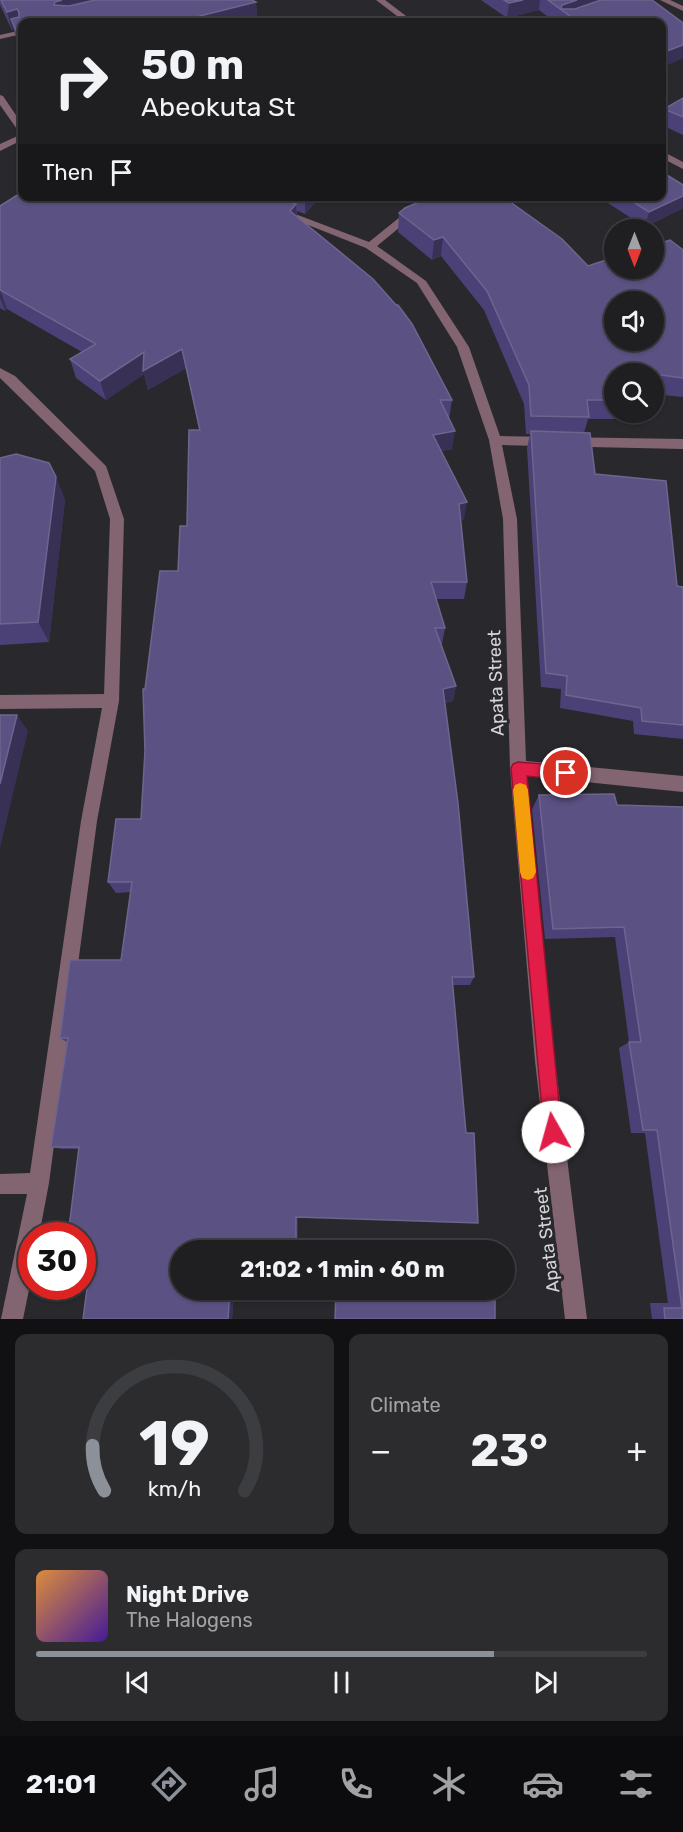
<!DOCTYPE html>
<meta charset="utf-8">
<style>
:root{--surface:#1f1f22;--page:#2c2c2f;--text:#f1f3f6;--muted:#a1a2a5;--line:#3c3d40;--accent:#8c9099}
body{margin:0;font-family:Rubik,sans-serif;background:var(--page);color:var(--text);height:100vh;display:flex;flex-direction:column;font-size:22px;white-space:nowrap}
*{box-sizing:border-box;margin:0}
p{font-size:20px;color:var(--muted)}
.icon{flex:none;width:33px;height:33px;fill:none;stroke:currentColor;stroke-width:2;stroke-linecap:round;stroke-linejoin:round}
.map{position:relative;height:1319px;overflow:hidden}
.sheet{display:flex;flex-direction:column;gap:15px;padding:15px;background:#111113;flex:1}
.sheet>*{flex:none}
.hud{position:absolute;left:18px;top:18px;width:648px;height:183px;border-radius:12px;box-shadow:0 2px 4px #0004,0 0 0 2px var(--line);background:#1f1f22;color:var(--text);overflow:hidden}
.needle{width:39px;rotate:180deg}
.buttons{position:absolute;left:604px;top:219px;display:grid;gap:12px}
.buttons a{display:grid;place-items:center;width:60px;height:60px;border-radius:50%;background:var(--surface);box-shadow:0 2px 4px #0004,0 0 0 2px var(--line);font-size:30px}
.speed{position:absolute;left:18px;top:1222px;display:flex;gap:12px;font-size:30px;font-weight:700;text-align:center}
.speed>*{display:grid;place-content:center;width:78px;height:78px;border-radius:50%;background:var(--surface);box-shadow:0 2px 4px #0004,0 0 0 2px var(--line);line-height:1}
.speed .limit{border:9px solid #d22;background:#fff;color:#111}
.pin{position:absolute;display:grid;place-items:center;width:51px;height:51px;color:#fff;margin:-26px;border:3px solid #fff;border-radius:50%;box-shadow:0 2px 6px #0007}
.me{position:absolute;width:66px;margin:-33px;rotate:353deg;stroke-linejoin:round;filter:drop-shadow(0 0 4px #0008)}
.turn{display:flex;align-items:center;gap:21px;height:126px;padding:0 24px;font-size:27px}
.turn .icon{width:78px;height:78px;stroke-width:2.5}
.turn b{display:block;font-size:42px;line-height:51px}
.then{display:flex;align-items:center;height:57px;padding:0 24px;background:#0003;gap:12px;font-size:22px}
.big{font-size:45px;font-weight:700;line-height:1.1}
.sheet .card{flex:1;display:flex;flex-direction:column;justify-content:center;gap:9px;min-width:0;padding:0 21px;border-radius:12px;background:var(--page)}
.sheet .dial{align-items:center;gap:0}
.dial svg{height:156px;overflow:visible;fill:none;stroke:var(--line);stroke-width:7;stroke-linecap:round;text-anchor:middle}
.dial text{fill:var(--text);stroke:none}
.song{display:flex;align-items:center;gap:18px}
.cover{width:72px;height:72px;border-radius:9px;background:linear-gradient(135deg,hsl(30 70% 55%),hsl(260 70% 35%))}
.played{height:6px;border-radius:3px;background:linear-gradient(90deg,var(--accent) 75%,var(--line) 75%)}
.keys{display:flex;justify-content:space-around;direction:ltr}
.heat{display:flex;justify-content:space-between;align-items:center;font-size:33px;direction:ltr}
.sheet .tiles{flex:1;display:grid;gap:15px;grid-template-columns:1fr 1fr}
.card:last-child{grid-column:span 2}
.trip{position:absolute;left:170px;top:1240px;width:345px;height:60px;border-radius:30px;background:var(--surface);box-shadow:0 2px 4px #0004,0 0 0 2px var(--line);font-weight:700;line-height:60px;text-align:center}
.menu{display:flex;height:96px;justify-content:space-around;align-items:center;background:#0c0c0e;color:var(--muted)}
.menu .icon{width:42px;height:42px}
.menu .selected{color:var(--accent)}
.menu b{font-size:27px;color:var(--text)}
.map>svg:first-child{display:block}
</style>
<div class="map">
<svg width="683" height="1319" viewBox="0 0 683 1319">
<rect width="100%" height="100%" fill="#29292d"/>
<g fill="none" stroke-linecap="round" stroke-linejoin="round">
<!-- minor -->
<g fill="#836471" fill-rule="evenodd">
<path d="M376 0H385L414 22H405Z"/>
<path d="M660 0H670L683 6V11Z"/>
<path d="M22 30V34L0 39V35Z"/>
<path d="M0 95 3 96 22 124V133L19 132 0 105Z"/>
<path d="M22 134V140L0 151V144Z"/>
<path d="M662 151 683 162V169L662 158Z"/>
<path d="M426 196H438L377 246 426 281 469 347 500 436 683 439V449L502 445 517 519 526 761 683 776V792L527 776 555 1061 587 1319H565L535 1061 510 768 503 519 489 440 457 347 417 283 366 248 273 211 282 209 369 242Z"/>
<path d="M0 368 15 376 106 466 124 519 119 701 97 821 49 1183 39 1236H32V1275L23 1319H1L27 1194H0V1174L30 1173 81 821 102 708 0 709V695L104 694 110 519 95 471 0 378Z"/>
</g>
</g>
<!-- wall -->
<g fill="#4c4177">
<path d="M0 0H252L256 2 257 21 22 22V52L16 38 14 30H12L0 5Z"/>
<path d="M481 0H652L683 23V58L662 67V22H555L539 10 507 18Z"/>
<path d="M683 98V135L662 125V119L664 109Z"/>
<path d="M683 185V208L645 227 597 196H662Z"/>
<path d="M22 196H321L305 214 297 211V217L452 400 449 419 452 449 441 451 464 519 461 520 467 582 464 599H436L445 628 442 644H441L456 686 453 701 445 703 474 977 470 985H452L298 1217V1247L237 1250 236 1251H180V1290H234L232 1319 92 1251 79 1149H62L51 1147 67 1042 60 1038 121 960 130 892 116 893 108 882 141 819 145 751V689L178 571 187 526 199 430 186 368 148 390 144 374 106 400 76 378 70 359 82 352 7 309 5 311 0 308V206Z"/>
<path d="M399 213 588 266 683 250V397L654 394V374H615V412H626L624 419H588L584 433 595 474 677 586 683 587V739L634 734 633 721 560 708 561 689 541 687 527 448 530 434H526L524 404 484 310 441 256 432 260 398 232Z"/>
<path d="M0 458 65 499 49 642 0 645Z"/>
<path d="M539 795 617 805 683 807V1319H652L650 1303H668L645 1133H631L619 1048 629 1042 615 937 545 939 532 809Z"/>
<path d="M336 1290H368L487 1296 495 1301 335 1319Z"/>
</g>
<!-- shaded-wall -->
<g fill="#383155">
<path d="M62 0H123L59 20 54 5 55 2Z"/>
<path d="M523 0H540L539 10 507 18 509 3Z"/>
<path d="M577 0H619L570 16 561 10 562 5Z"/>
<path d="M256 2 257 21 250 22H176Z"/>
<path d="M17 9 21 28 11 19 14 30H12L7 12Z"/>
<path d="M683 45V58L662 67V53Z"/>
<path d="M305 196H321L305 214Z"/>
<path d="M683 196V208L645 227 649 212Z"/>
<path d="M296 204 297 223 290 211Z"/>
<path d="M443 237 441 256 432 260 434 240Z"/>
<path d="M0 290 7 309 5 311 0 298Z"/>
<path d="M182 349 186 368 148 390 144 374 106 400 100 381 144 352Z"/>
<path d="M455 431 452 449 431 453 433 435Z"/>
<path d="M56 477 65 499 49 642 38 622Z"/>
<path d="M467 502 464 519 456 521 459 504Z"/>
<path d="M456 686 453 701 440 704 443 689Z"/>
<path d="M17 715 28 731 0 848V784Z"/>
<path d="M298 1216V1247L296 1249V1217Z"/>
<path d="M230 1290H234L232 1319H228Z"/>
</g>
<!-- building -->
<g fill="#5b5182" stroke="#6e658f" stroke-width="1.5" fill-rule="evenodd">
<path d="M1 0H62L55 2 54 5 69 6 95 0H252L256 2 176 22H22V44L11 19 19 17V12L17 9 7 12Z"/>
<path d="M504 0H523L509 3Z"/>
<path d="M548 0H577L562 5 561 9H575L601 0H652L683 23V45L662 53V22H578Z"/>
<path d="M683 98V117L664 109Z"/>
<path d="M662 172 683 185V196L649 212 624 196H662Z"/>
<path d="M22 192V196H272L296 204 290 211 373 279 396 305H398L412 324 452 400H440L455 431 433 435 467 502 459 504 467 582H431L445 628H435L456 686 443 689 458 803 474 977H452L466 1133H474L478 1223 296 1217V1249L232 1250V1251H180V1290H230L228 1319H83L92 1251H82V1236H68L79 1147H51L68 1038H60L70 960H121L132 882H108L116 819H141L145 751 143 689H145L160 571H178L180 526H187L189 430H200L182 349 143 371 144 352 100 381 70 359 96 344 0 290V206Z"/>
<path d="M433 196H502L562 239 588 266 615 257V268H654V245L670 240 683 250V378L654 374 624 371V374H615V400H587L589 417 531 416 529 385 487 291 443 237 434 240 399 213 405 208ZM615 302H654V340H615Z"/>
<path d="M531 431 590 433 595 474 666 481 677 586 683 587V725L642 721 641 708 566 695 567 676 546 673Z"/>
<path d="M16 454 49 463 56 477 38 622 0 624V458Z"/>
<path d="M0 715H17L0 784Z"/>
<path d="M614 794 617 805 683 807V1319H665L664 1308H682L657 1130H643L629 1042H641L624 927 553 929 539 795Z"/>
<path d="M336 1292 495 1301V1319H335Z"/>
</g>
<!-- route -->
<path fill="#e11d48" stroke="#92132f" stroke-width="1.5" d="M518 762 566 766 571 768 573 773 571 778 566 780 527 776 562 1132 560 1138 553 1141 547 1138 544 1132 511 768 513 764Z"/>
<!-- slow -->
<path fill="#f59e0b" d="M520 783 526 785 528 790 536 872 533 878 528 880 522 878 520 872 513 790 515 785Z"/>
<g text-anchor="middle" stroke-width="6" stroke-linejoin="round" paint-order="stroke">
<!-- street labels -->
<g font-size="18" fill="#d5d4d7" stroke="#29292d">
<text transform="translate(496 683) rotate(-92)" y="6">Apata Street</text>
<text transform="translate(547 1240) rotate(-97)" y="6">Apata Street</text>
</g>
</g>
</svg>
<div class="buttons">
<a><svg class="needle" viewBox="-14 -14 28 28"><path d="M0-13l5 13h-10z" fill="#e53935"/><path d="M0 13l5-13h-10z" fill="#a1a2a5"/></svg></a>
<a><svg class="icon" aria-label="sound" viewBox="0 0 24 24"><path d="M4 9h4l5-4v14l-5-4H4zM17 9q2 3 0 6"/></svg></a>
<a><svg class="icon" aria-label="search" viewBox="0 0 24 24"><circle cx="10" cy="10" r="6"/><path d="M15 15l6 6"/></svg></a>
</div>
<div class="speed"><div class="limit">30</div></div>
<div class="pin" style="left:566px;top:773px;background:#d93025"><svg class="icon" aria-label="arrive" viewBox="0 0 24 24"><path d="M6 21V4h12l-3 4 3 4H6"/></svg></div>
<svg class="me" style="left:553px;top:1132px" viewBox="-20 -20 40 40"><circle r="19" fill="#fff"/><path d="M0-13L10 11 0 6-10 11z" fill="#e11d48"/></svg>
<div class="trip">21:02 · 1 min · 60 m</div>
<div class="hud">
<div class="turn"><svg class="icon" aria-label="right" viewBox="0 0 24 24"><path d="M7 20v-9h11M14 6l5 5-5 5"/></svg><div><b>50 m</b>Abeokuta St</div></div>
<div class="then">Then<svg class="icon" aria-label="arrive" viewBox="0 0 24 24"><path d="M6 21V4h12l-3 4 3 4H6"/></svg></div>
</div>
</div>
<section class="sheet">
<div class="tiles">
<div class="card dial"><svg viewBox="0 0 100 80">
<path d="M14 69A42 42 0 1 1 86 69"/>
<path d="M14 69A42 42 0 0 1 8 46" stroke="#8c9099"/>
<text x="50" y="56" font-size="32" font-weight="700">19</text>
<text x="50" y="72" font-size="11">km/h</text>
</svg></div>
<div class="card"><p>Climate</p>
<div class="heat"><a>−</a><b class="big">23°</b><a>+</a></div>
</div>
<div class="card">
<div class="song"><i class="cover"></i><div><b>Night Drive</b><p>The Halogens</p></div></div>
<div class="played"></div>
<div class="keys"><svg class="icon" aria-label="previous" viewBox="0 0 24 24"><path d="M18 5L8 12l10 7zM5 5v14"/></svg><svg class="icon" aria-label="pause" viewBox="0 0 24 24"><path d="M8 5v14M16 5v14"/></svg><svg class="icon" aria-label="next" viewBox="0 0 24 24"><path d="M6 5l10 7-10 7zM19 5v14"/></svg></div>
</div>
</div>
</section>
<nav class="menu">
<b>21:01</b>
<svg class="icon selected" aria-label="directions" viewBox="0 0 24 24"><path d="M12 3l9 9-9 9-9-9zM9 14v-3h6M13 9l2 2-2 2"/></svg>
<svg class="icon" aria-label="music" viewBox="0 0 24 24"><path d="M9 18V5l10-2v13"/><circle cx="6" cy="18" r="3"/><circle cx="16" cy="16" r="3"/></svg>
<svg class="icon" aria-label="phone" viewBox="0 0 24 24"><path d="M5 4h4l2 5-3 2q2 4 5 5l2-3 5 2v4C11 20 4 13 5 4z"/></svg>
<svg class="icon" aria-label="climate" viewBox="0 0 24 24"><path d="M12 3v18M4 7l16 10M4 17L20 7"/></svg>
<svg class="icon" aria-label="car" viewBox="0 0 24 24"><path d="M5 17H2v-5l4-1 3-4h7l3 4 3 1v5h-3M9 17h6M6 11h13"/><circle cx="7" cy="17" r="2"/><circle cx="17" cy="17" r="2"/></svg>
<svg class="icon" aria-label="filters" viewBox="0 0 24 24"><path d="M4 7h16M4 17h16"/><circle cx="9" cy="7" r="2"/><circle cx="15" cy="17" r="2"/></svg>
</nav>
